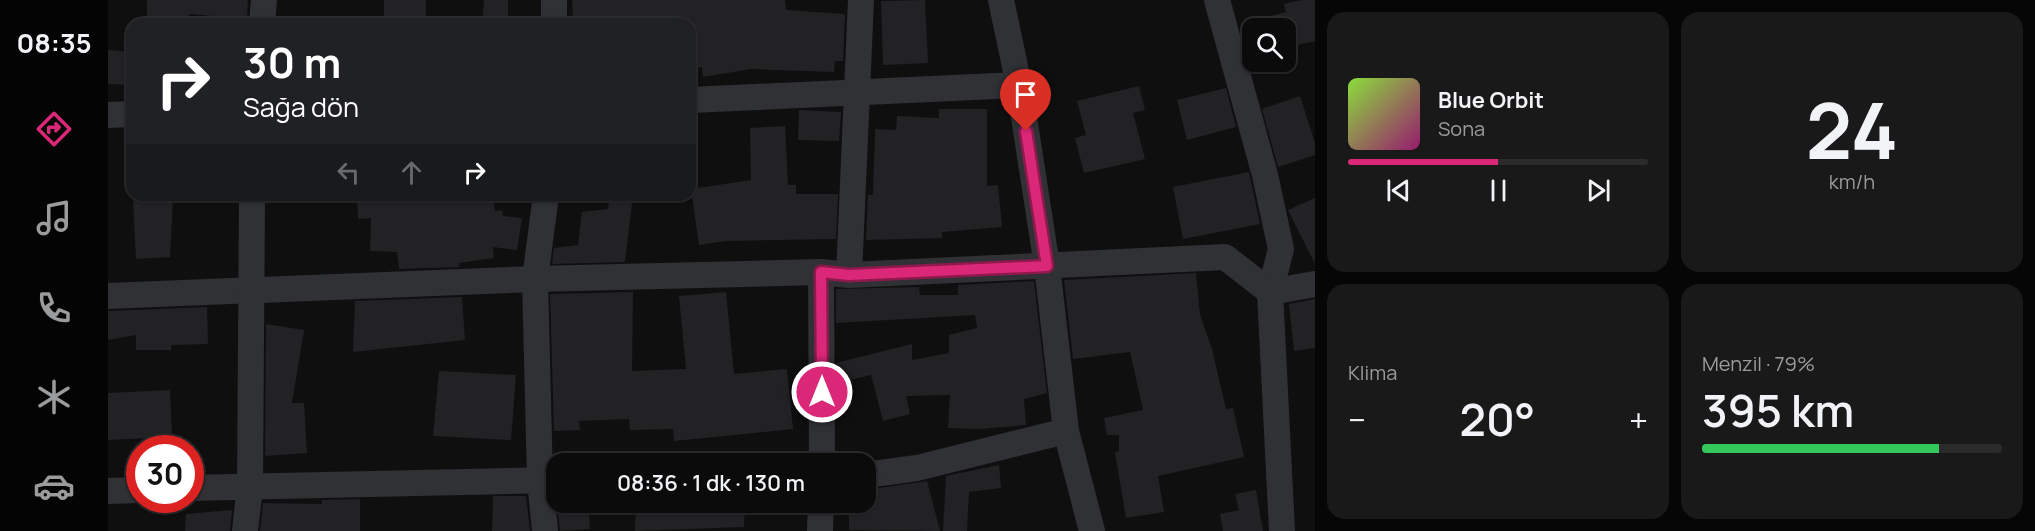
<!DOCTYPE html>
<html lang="tr">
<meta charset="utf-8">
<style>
:root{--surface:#0b0b0c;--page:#19191a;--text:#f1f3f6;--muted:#9a9b9d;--line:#2b2b2d;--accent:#db2777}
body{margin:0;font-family:Manrope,sans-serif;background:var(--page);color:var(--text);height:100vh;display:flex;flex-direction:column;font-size:22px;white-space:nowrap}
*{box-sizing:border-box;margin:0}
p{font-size:20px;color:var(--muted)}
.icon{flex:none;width:33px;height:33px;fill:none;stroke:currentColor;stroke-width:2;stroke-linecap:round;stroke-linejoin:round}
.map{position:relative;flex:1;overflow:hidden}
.drawer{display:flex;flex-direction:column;gap:12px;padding:12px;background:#060607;width:720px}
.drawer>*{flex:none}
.top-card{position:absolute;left:18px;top:18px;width:570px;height:183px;border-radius:18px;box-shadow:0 2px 4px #0004,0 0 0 2px var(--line);background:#202124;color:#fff;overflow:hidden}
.controls{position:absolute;left:1134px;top:18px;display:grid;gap:12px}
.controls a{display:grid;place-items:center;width:54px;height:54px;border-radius:12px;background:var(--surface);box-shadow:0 2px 4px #0004,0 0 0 2px var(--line);font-size:30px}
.speed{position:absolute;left:18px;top:435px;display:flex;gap:12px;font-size:30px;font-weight:700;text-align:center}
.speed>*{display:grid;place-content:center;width:78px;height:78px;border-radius:50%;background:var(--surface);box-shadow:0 2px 4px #0004,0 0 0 2px var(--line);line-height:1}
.speed .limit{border:9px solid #d22;background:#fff;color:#111}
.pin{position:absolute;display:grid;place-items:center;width:51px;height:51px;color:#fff;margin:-62px -26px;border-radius:50% 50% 50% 0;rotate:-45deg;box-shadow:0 0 6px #0007}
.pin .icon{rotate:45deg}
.me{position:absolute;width:66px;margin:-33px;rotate:0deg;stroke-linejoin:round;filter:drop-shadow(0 0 4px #0008)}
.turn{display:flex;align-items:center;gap:21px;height:126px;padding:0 18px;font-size:27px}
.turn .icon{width:78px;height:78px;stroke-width:2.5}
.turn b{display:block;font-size:42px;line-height:51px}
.lanes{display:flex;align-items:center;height:57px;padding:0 18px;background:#0003;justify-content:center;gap:30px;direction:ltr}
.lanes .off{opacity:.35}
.big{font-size:45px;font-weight:600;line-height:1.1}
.drawer .tile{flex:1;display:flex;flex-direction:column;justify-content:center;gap:9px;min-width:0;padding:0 21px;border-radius:18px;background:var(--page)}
.drawer .dial{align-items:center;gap:0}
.dial b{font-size:78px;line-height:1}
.song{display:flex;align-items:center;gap:18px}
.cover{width:72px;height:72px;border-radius:9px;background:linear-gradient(135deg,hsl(90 70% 55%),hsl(320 70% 35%))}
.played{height:6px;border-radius:3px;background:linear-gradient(90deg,var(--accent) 50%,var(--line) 50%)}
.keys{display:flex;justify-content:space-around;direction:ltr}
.heat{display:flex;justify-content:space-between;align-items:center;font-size:33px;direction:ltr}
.charge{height:9px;border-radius:4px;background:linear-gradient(90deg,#34c759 79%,var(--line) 0)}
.drawer .tiles{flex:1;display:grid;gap:12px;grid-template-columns:repeat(2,1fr)}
.trip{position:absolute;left:438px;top:453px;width:330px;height:60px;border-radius:18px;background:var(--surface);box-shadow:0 2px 4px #0004,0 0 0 2px var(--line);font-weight:600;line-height:60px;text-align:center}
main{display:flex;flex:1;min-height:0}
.dock{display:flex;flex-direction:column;width:108px;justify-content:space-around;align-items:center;background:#040405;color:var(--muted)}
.dock .icon{width:42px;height:42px}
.dock .current{color:var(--accent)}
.dock b{font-size:27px;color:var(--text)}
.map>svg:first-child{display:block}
</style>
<main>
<nav class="dock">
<b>08:35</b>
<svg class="icon current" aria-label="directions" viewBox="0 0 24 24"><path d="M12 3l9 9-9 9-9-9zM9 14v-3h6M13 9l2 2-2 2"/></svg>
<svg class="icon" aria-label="music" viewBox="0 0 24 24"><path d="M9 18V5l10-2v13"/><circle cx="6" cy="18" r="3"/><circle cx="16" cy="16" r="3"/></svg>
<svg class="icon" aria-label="phone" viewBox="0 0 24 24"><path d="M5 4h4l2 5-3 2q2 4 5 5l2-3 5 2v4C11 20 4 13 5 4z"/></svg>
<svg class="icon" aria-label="climate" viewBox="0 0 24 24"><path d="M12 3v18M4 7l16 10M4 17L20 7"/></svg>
<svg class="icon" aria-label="car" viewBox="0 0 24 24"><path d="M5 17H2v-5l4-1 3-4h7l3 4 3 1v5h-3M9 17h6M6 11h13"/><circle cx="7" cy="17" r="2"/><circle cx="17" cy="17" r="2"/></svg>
</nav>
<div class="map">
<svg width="1207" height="531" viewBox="0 0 1207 531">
<rect width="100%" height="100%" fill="#0f0f10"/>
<!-- building -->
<g fill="#222224" fill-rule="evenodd">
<path d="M39 0H140L139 19 81 14V24H39Z"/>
<rect x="276" y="0" width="42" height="24"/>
<path d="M376 0H400V24H374Z"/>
<path d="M464 0H677L678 10 737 14 735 61H727L726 72 643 69 595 77 594 67 582 69V24H465Z"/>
<path d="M817 0 820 63 775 65 773 1Z"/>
<path d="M1194 0H1207V41L1180 47 1183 61 1145 71 1133 23 1178 12 1176 4ZM1144 28H1178V62H1144Z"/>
<path d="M0 50 24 52V85L0 84Z"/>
<path d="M1031 86 1037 110 1025 113 1037 159 976 173 967 138 978 135 969 101Z"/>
<path d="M1118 88 1128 127 1079 140 1069 100Z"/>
<path d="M1192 96 1207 143V155L1170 167 1154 109Z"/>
<path d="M831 109H879V186L890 185 894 227 834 232V238L758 240 760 195H765L767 129 788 130 789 116 831 118Z"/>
<path d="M691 110 733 112 731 141 690 140Z"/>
<path d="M677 126 680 185H688V194H730L728 239 618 241 591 245 583 189 643 180 642 128Z"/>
<path d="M1141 172 1152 224 1075 239 1065 187Z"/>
<path d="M249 195H385L387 211 394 210 395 216 414 218 409 250 385 247 386 258 351 263V267L291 269 289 252 262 251 263 218 250 219Z"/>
<path d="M502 195H525L517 262 444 264 446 248 470 245 474 212 500 209Z"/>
<path d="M1207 198V264L1180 210Z"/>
<path d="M65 199 62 257 28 259 25 201Z"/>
<path d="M1088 273 1092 315 1104 349 1118 409 1125 408 1136 457 1050 476 1056 512 1018 518 1007 452 1011 451V435H999L996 418 1035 410 1022 352 965 359 956 280Z"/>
<path d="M926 281 939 393 916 399 918 425 872 429 840 428 842 395 798 396 802 414 775 421 763 375 729 383 728 363 804 344V360L841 353V335L869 328 867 315 728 323V289L811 287 812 295H850V285Z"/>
<path d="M525 292 524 371 578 369 571 296 618 292 626 374 679 369 685 429 566 441 565 429 522 430 521 419 471 421 472 430 446 431 442 294Z"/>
<path d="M354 297 357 340 245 352 247 301Z"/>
<path d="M1207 299V348L1186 351 1181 304Z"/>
<path d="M99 307 100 344 63 345V350H28V335L0 340V311Z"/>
<path d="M158 324 196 330 184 403H196L199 453 157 456Z"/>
<path d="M331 371 408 375 403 440 325 436Z"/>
<path d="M62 390 64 437 0 440V393Z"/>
<path d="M891 465 893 488 861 492 859 531H835L838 476Z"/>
<path d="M819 481 832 531 741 530V502H758V490Z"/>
<path d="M1148 490 1155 531H1115L1112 514 1131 510 1127 494Z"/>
<path d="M385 496H418L422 531H384Z"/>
<path d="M252 499V531H152L155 503 214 504V500Z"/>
<path d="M449 502H480L482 529 452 531Z"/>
<path d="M528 502H637L636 527 527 531Z"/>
<path d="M124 510 122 531H77L78 514Z"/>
</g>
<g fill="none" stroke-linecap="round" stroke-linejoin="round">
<!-- street -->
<g stroke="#303135" stroke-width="26">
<path d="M446 0V24"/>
<path d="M893 0 911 85 939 266 958 431 984 531"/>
<path d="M1109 0 1157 175 1173 249 1162 292 1207 284"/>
<path d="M154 24 156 0"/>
<path d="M582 100 911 85"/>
<path d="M0 115 24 114"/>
<path d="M713 272 714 464"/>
<path d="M741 275 753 0"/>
<path d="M0 296 427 279 713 272 741 275 1117 257 1162 292 1174 531"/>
<path d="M758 475 809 468 958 431"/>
<path d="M82 488 448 480"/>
<path d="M0 491 32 490"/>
<path d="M137 531 142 486 144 195"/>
<path d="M437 531 432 480 427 279 438 195"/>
<path d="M712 531 713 502"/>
</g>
</g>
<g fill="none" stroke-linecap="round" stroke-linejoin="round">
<!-- route casing -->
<g stroke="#8e194d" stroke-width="15">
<path id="route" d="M714 392 713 272 741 275 939 266 918 131"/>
</g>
<!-- route -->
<use href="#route" stroke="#db2777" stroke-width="10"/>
</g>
</svg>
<div class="controls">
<a><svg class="icon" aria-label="search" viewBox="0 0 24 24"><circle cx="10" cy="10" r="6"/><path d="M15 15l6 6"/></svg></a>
</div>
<div class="speed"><div class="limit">30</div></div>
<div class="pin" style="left:918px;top:131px;background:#d93025"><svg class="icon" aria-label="arrive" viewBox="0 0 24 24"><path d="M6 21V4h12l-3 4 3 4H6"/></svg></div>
<svg class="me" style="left:714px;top:392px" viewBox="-20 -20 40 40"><circle r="17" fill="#db2777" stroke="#fff" stroke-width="3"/><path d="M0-11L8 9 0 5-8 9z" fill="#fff"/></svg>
<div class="trip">08:36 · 1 dk · 130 m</div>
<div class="top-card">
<div class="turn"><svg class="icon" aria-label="right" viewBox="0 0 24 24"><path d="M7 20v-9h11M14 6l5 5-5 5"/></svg><div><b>30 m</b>Sağa dön</div></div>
<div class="lanes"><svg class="icon off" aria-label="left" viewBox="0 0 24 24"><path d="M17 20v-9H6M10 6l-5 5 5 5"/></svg><svg class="icon off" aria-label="ahead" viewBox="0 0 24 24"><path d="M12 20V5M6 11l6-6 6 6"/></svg><svg class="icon" aria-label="right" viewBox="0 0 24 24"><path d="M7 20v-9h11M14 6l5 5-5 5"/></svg></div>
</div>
</div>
<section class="drawer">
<div class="tiles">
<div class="tile">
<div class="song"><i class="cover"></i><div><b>Blue Orbit</b><p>Sona</p></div></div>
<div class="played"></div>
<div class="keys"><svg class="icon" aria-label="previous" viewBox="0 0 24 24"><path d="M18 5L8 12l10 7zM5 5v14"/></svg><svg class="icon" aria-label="pause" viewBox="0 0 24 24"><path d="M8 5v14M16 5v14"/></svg><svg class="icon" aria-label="next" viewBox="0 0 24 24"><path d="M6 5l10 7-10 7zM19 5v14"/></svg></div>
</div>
<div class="tile dial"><b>24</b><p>km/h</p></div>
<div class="tile"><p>Klima</p>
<div class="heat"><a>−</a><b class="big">20°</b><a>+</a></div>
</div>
<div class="tile"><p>Menzil · 79%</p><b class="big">395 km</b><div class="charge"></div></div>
</div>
</section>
</main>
